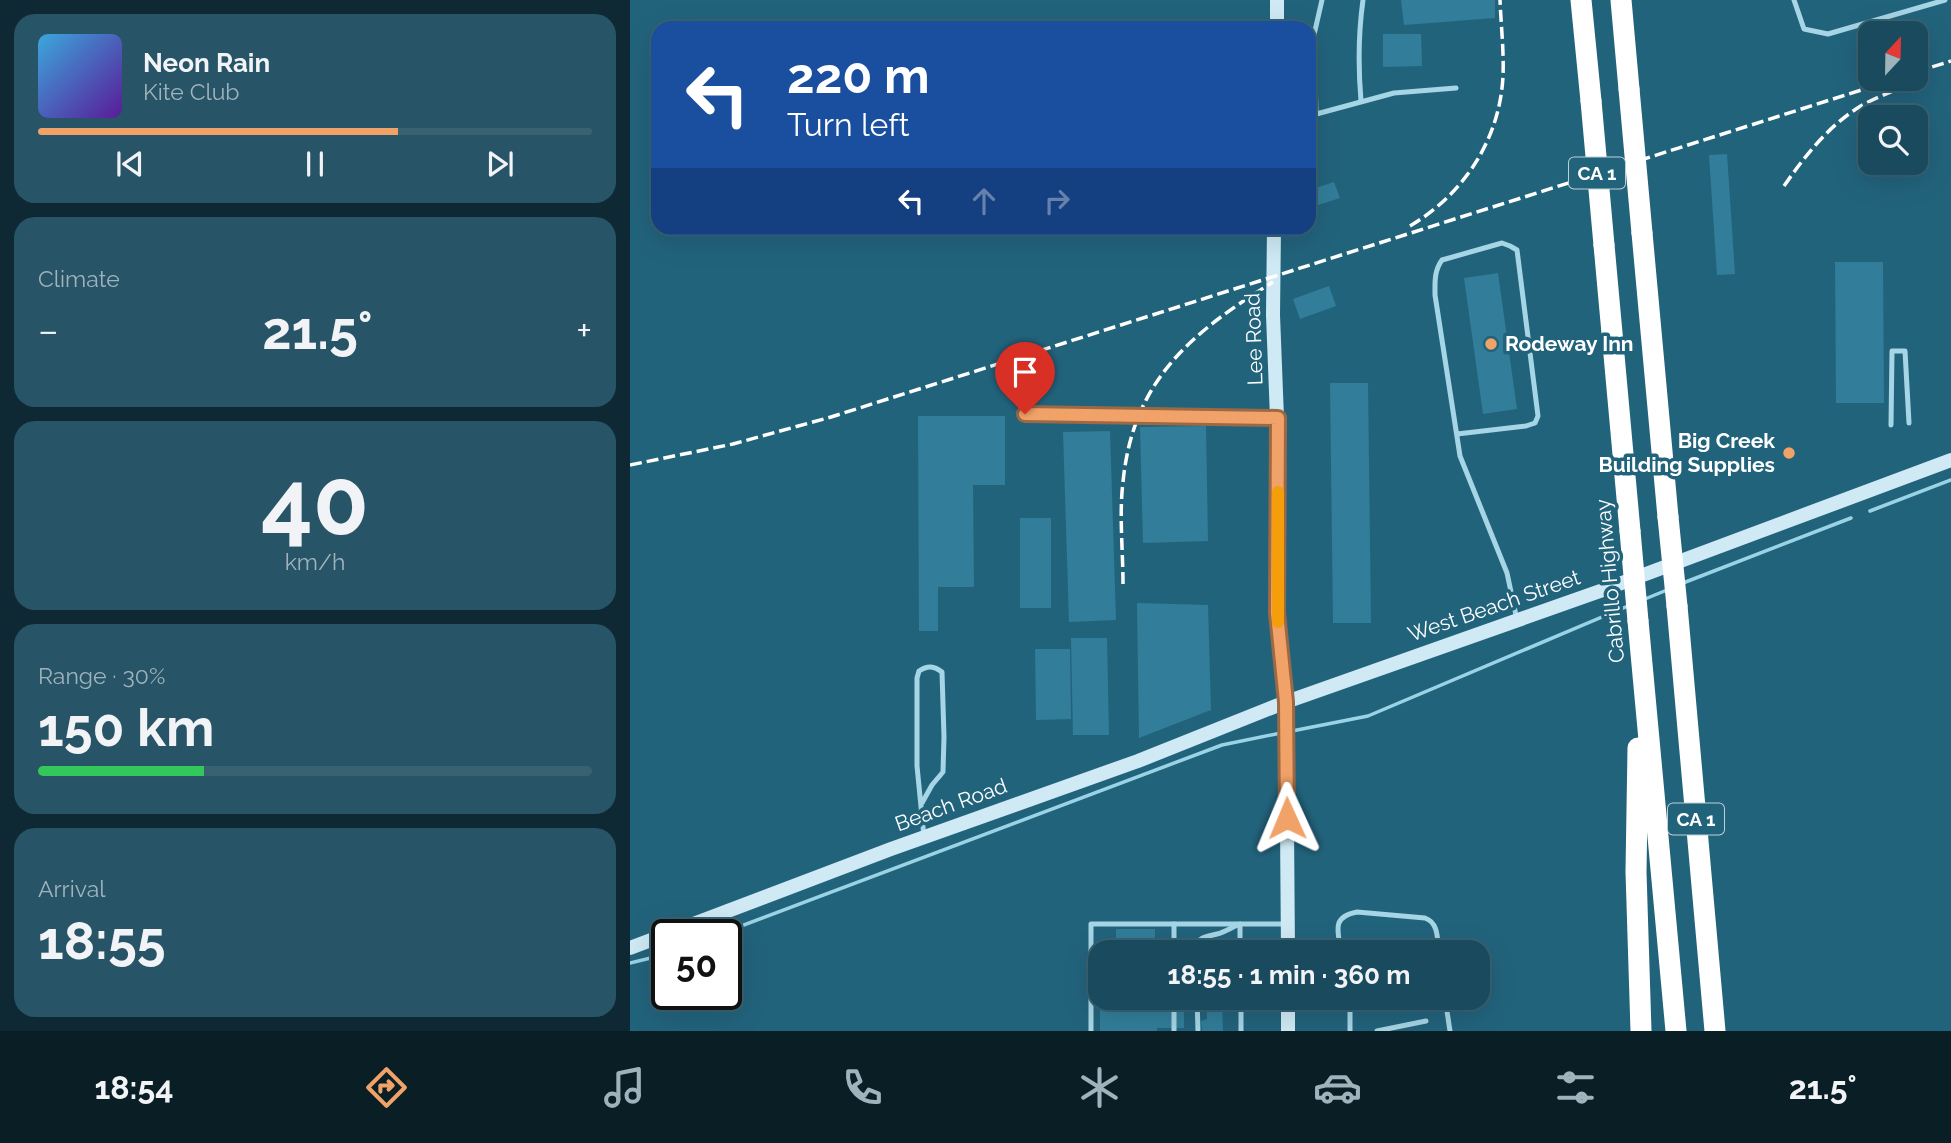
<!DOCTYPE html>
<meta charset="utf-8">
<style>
:root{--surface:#1a4a5d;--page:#275466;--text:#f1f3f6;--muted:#9fb3bc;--line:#386272;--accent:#f1a268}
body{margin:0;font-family:Raleway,sans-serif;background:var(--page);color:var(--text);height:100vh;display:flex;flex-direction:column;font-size:26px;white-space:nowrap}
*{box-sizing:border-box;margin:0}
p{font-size:23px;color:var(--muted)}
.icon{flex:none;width:38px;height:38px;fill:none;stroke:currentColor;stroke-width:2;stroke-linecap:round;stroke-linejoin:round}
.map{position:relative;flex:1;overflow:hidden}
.side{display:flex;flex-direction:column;gap:14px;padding:14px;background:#0e2933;width:630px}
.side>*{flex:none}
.top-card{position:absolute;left:21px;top:21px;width:665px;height:214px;border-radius:21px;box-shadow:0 7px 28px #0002,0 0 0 2px var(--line);background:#1a4fa0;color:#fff;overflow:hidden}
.needle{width:46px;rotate:22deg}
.fabs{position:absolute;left:1228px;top:21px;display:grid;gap:14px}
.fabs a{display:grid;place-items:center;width:70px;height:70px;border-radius:14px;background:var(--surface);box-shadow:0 7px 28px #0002,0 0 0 2px var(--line);font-size:35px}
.speed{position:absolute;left:21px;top:919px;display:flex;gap:14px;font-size:35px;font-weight:700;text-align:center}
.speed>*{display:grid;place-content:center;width:91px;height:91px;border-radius:50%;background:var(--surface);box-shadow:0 7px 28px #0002,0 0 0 2px var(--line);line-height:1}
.speed .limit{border:4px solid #111;border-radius:10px;background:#fff;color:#111}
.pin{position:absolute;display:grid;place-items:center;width:60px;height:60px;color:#fff;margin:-72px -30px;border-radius:50% 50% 50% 0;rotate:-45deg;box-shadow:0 0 7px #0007}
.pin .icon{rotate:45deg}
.me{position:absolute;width:77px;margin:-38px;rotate:359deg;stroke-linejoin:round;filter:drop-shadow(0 0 5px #0008)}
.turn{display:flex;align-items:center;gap:24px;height:147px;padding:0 21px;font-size:32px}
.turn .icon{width:91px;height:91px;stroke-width:2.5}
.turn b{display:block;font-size:49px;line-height:60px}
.lanes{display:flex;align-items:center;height:66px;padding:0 21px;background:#0003;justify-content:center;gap:35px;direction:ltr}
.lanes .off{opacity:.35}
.big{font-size:52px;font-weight:700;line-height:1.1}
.side .tile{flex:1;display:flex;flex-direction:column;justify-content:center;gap:10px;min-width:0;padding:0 24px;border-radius:21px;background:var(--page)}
.side .dial{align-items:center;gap:0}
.dial b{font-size:91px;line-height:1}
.song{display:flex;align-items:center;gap:21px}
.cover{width:84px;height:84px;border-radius:10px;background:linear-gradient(135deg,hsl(200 70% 55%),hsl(270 70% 35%))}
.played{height:7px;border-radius:4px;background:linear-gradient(90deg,var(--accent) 65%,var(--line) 65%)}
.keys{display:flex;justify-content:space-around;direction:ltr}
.heat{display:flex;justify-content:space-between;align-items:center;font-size:38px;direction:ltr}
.charge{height:10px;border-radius:5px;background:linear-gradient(90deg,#34c759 30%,var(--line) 0)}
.trip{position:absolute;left:458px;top:940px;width:402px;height:70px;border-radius:21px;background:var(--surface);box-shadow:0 7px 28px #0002,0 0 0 2px var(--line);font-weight:700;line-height:70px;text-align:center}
.dock{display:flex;height:112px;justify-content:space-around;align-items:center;background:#0a1e25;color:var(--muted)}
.dock .icon{width:49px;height:49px}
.dock .current{color:var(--accent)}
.dock b{font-size:32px;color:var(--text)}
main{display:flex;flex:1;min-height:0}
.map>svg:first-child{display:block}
</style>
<main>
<section class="side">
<div class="tile">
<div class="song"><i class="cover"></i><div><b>Neon Rain</b><p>Kite Club</p></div></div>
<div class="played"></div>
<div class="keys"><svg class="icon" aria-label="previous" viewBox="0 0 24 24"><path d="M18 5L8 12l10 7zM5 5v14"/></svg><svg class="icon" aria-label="pause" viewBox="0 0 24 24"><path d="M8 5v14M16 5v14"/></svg><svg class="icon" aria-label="next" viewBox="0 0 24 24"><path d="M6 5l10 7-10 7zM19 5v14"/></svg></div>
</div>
<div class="tile"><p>Climate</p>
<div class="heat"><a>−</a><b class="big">21.5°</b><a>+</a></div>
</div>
<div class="tile dial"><b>40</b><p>km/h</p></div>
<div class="tile"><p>Range · 30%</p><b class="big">150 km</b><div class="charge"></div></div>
<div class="tile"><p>Arrival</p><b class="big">18:55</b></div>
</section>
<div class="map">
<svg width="1321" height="1031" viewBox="0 0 1321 1031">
<rect width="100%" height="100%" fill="#22637c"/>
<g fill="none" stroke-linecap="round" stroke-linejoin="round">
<!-- stream -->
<g stroke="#9ad3e6" stroke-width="3.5">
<path d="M1240 511 1321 480"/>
<path d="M1053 583 1221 518"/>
<path d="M1015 599 1037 590"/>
<path d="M662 731 738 716 998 606"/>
<path d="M90 934 592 745 651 733"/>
<path d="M0 963 37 954"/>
</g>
</g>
<!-- building -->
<g fill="#327d99">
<path d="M771 0H865V18L774 25Z"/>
<path d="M753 34H791L792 66 753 67Z"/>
<path d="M1097 154 1105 274 1087 275 1079 155Z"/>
<path d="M704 182 710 198 679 208V190Z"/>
<path d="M1205 262H1253L1254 403H1206Z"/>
<path d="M868 273 887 409 853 414 834 278Z"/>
<path d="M699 286 706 306 670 319 663 299Z"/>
<path d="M700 383H738L741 623H703Z"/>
<path d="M288 416H375V485H343L344 587H308V631H289Z"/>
<path d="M576 426 578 541 513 543 510 427Z"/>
<path d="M480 431 486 620 439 622 433 432Z"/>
<rect x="390" y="518" width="31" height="90"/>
<path d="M507 603 578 605 581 710 509 738Z"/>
<path d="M441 638H477L479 735H443Z"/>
<path d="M405 649H440L441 719 406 720Z"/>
<rect x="486" y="929" width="39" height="23"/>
<path d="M591 942V952H576V943Z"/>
<path d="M470 998H525L526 1010H554V1028H527V1031H470Z"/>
<path d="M577 998H592L593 1031H572L571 1021 577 1019Z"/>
</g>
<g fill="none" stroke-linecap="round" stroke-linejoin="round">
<!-- lane -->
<g stroke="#a6d5e5" stroke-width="5">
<path d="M1164 0 1174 29 1198 34 1315 0"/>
<path d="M731 101C728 66 728 36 733 0"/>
<path d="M686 114 684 35 692 0"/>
<path d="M679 116 764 93 826 88"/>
<path d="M395 414 644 417"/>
<path d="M1261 425 1262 351H1275L1279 423"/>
<path d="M827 434 896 426 905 423 908 416 887 250 880 246 872 243 812 260C804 271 805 282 805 295L830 456 877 573 887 620"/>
<path d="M292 803 302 785 313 772 314 737 312 672C304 666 298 665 289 671L287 678V766L294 837"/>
<path d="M544 924V952"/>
<path d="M567 952C568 935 573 938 587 934 595 932 602 927 610 924V952"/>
<path d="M711 952C708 931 701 917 727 912L795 918C809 923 807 939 809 952"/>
<path d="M544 998V1031"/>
<path d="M567 998 568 1031"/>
<path d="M611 998V1031"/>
<path d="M720 998V1031"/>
<path d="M815 998 820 1031"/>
<path d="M461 1031V924H655"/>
<path d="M747 1031 796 1021"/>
</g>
<!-- secondary -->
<g stroke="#cfeaf5" stroke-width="14">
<path d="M647 0V28"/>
<path d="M644 228 643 315 647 418V613L656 702 658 952"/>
<path d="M0 948 261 849 508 761 656 702 973 590 1321 460"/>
<path d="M658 998V1031"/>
</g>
<!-- highway -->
<g stroke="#fff" stroke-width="21">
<path d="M951 0 961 101"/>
<path d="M991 0 999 89"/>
<path d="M1012 233 1038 517"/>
<path d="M974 245 1000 531"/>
<path d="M1047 606 1085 1031"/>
<path d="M1008 621 1046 1031"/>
<path d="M1008 748 1006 872 1011 1031"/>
</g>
<!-- rail -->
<g stroke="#fff" stroke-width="3.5" stroke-dasharray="12 5" stroke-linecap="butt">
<path d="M1286 72 1321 61"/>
<path d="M1154 186C1175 156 1196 129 1226 109 1241 99 1260 93 1276 85"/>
<path d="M780 226C834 194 870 139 873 76 874 51 871 25 870 0"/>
<path d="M0 465 103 444 201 417 1266 79"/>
<path d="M493 584C493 550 489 515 493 482 503 380 561 333 643 282"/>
</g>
<!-- highway-bridge -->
<g stroke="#fff" stroke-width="21">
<path d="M999 89 1012 233"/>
<path d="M961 101 974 245"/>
<path d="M1038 517 1047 606"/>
<path d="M1000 531 1008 621"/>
</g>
</g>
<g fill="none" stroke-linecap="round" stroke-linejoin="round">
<!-- route casing -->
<g stroke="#9d6944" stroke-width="18">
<path id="route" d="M395 414 648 418 647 613 656 702 657 818"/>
</g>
<!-- route -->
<use href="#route" stroke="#f1a268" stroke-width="12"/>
<!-- slow -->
<path stroke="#f59e0b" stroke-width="12" d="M648 492V622"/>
</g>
<!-- markers -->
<g fill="#f1a268" stroke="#22637c" stroke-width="2.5">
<circle cx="861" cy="344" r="7"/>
<circle cx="1159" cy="453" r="7"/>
</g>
<g text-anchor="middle" stroke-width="7" stroke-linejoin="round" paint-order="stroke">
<!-- shield labels -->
<g fill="#22637c" stroke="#bdd0d8" stroke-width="2">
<rect x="939" y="157.5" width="56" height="31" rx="5"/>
<rect x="1038" y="803.5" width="56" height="31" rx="5"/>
</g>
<g font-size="19" font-weight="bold" fill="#fff">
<text x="967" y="180">CA 1</text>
<text x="1066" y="826">CA 1</text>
</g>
<!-- street labels -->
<g font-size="21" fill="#fff" stroke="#22637c">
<text transform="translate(624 339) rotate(-92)" y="7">Lee Road</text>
<text transform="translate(980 581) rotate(-95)" y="7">Cabrillo Highway</text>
<text transform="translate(864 606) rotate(-19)" y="7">West Beach Street</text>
<text transform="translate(321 805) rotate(-20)" y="7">Beach Road</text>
</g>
<!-- poi labels -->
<g font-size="21" font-weight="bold" fill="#fff" stroke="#22637c" text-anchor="start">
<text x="875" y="351">Rodeway Inn</text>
<text x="1145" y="448" text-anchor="end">Big Creek<tspan x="1145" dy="24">Building Supplies</tspan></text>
</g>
</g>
</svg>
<div class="fabs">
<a><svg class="needle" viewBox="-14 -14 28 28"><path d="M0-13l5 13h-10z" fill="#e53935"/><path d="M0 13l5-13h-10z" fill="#9fb3bc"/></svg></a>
<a><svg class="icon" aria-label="search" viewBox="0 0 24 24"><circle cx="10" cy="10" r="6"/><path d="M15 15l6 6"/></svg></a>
</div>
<div class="speed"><div class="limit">50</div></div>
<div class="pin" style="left:395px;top:414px;background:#d93025"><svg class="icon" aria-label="arrive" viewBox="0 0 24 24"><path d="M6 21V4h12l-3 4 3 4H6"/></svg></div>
<svg class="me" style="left:657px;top:818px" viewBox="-20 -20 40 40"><path d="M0-17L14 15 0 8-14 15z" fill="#f1a268" stroke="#fff" stroke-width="4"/></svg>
<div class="trip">18:55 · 1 min · 360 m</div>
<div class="top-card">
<div class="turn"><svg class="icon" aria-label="left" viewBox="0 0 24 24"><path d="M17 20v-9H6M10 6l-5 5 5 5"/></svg><div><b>220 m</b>Turn left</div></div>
<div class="lanes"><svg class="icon" aria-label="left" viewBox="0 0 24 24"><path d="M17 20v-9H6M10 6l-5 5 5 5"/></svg><svg class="icon off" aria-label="ahead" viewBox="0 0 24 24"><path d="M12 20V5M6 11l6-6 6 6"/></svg><svg class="icon off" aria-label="right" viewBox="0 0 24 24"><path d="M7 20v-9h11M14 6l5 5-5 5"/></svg></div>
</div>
</div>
</main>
<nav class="dock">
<b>18:54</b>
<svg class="icon current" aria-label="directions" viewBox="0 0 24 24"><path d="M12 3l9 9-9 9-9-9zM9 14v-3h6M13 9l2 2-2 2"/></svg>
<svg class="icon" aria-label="music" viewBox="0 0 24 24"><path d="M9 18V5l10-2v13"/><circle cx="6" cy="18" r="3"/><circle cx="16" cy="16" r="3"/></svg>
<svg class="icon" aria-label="phone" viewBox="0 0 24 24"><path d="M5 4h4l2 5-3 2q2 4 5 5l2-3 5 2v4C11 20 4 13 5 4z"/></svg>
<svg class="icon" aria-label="climate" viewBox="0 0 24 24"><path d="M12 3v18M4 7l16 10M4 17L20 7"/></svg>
<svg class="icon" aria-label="car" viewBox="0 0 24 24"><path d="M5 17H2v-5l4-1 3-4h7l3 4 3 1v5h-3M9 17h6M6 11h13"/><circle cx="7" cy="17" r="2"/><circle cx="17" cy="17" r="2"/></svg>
<svg class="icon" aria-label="filters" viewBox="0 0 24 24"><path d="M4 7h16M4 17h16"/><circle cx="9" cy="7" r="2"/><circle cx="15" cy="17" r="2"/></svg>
<b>21.5°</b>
</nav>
